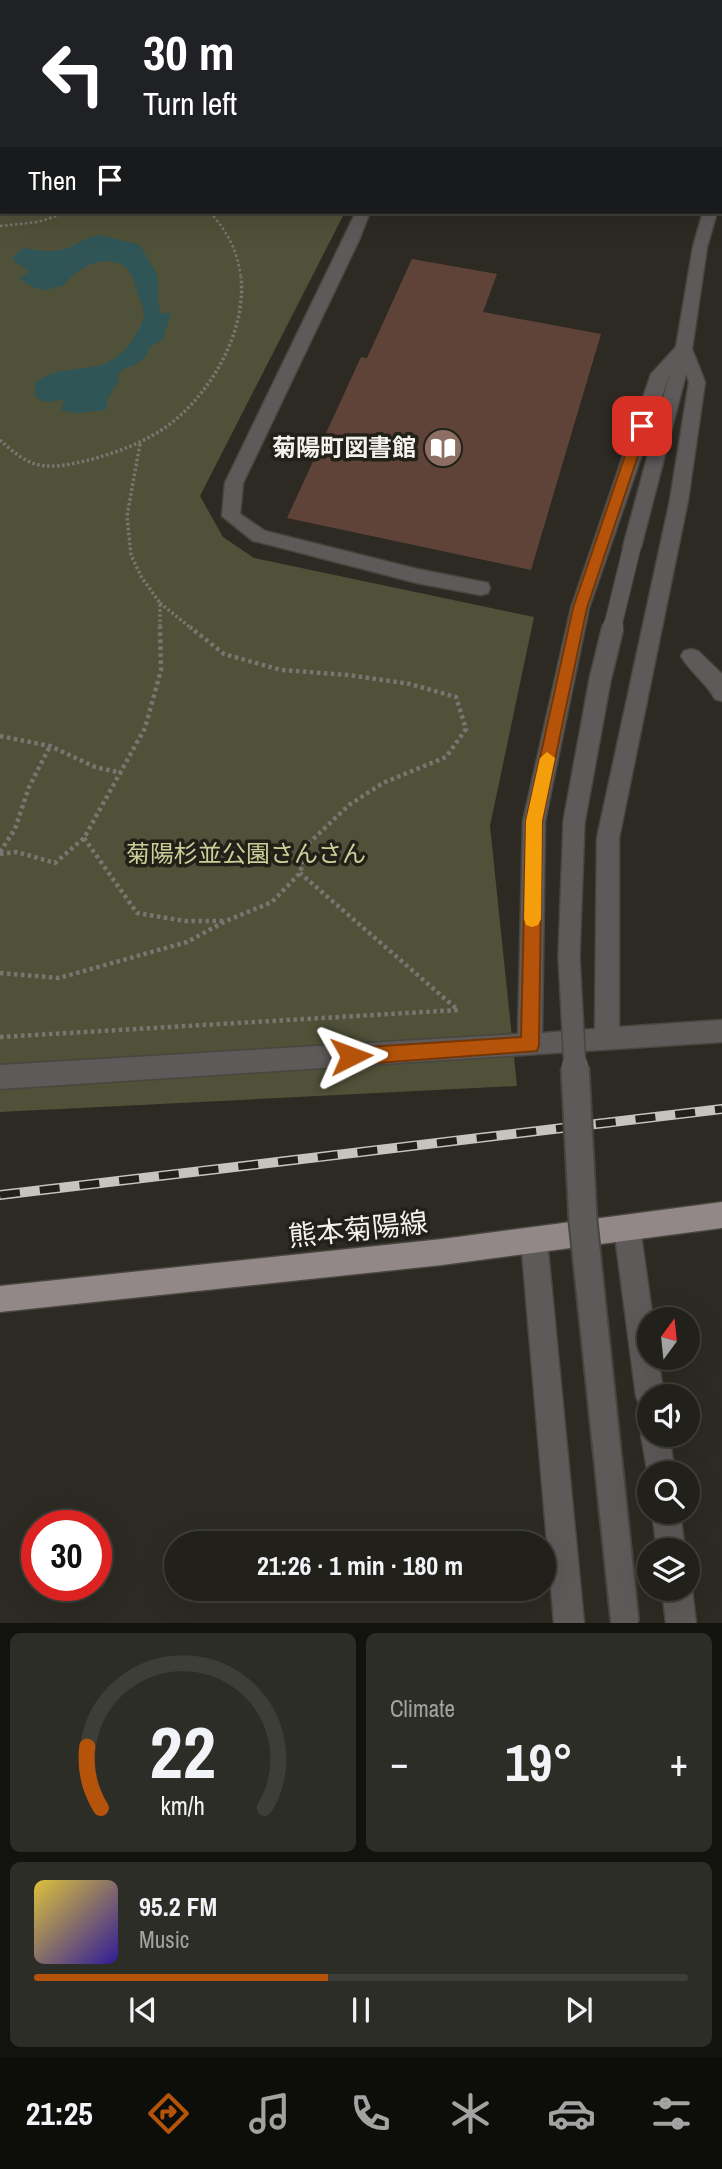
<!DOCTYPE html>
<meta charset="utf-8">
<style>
:root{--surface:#21201a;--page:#2d2d27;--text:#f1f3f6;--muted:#a2a3a2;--line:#3e3e39;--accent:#b45309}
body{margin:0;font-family:"Archivo Narrow","Noto Sans JP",sans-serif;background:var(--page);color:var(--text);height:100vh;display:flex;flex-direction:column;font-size:26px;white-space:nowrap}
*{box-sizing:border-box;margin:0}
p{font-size:23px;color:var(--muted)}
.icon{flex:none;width:38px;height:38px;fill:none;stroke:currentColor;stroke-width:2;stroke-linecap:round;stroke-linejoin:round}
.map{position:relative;height:1623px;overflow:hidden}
.sheet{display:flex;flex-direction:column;gap:10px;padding:10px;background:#12120e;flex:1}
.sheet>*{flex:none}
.banner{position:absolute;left:0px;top:0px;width:723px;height:214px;box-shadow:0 7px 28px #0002,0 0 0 2px var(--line);background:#202124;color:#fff;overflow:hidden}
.needle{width:46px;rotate:15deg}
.buttons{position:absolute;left:637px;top:1307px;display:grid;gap:14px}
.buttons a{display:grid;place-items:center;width:63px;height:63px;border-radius:50%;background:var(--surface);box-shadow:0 7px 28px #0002,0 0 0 2px var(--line);font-size:35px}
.speed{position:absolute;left:21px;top:1510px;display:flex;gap:14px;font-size:35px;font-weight:700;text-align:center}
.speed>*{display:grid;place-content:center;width:91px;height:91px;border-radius:50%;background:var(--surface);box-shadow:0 7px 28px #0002,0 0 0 2px var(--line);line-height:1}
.speed .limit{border:10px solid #d22;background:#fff;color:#111}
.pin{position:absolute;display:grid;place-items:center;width:60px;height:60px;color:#fff;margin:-30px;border-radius:14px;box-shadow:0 4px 10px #0006}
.me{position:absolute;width:77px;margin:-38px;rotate:87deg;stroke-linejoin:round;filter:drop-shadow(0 0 5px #0008)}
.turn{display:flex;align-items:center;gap:24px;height:147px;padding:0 28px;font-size:32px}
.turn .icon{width:91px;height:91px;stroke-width:2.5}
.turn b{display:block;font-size:49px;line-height:60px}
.then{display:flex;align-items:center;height:66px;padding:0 28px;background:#0003;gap:14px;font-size:26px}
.big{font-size:52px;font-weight:800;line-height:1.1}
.sheet .card{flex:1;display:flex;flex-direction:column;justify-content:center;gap:10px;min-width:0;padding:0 24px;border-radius:10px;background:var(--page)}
.sheet .dial{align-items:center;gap:0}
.dial svg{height:182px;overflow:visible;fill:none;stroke:var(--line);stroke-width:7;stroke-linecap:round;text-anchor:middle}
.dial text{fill:var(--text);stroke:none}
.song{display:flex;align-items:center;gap:21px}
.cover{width:84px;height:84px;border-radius:10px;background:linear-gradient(135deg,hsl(50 70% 55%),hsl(250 70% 35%))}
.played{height:7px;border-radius:4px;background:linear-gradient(90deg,var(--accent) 45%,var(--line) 45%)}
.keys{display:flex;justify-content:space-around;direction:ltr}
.heat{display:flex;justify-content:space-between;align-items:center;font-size:38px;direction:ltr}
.sheet .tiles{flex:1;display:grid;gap:10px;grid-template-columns:1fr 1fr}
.card:last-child{grid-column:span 2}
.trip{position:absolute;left:164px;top:1531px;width:392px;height:70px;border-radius:35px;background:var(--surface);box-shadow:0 7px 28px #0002,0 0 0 2px var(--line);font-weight:800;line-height:70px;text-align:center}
.tabs{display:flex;height:112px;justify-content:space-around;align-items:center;background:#0d0d0a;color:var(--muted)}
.tabs .icon{width:49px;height:49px}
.tabs .selected{color:var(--accent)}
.tabs b{font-size:32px;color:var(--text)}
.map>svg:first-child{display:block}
</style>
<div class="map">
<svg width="722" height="1623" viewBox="0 0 722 1623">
<rect width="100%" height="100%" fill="#2c2a23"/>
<!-- green -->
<g fill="#4f5138">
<path d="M0 0H317L2 2V73Z"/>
<path d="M0 106 2 212H345L200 496 223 537 254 558 534 617 490 826 517 1086 0 1112Z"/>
</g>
<!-- water -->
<path fill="#2f5557" d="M101 235 140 245 158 276V302L161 314 171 312 163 339 150 347 145 357 134 366 124 368 117 375 120 379 108 398 106 410 76 413 61 410 64 400 46 402 35 397V383C71 355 109 388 140 327 147 315 143 308 139 297 135 287 134 274 125 267 106 252 76 268 64 285 46 292 34 291 19 278L30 272 12 259 23 248C40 251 59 254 74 245 84 240 89 237 101 235Z"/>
<!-- building -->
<path fill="#604338" d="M412 259 497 274 483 312 601 334 531 570 287 518 361 357 367 358Z"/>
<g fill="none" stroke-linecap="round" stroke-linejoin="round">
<!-- minor casing -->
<g stroke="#48463f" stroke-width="3">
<g id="minor">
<path d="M427 0H439L426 2Z"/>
<path d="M0 84 2 85V93L0 92Z"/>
<path d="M722 169V181H721V169Z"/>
<path d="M356 212H370L359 240 243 483 240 514 265 531 417 569 488 583 490 588 488 593 481 595 417 583 259 542 253 541 222 516 225 483Z"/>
<path d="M703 212H717L707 247 692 349 705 382 688 500 619 838V1027L722 1020V1042L0 1089V1065L518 1034 523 821 571 608 651 374 676 347 693 247ZM670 373 623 547 626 552H638L641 547 686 374 689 382 670 500 597 838 595 1029 542 1033 545 821 589 608Z"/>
<path d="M691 649 698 651 722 674V701L715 699C706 682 690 672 681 656L684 651Z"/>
<path d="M627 1215 636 1219 640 1228 653 1320H649V1358H658L664 1396H649V1409L640 1406 636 1396 614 1228 618 1219Z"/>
<path d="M534 1227 543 1231 547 1240 584 1623H554L521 1240 525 1231Z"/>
<path d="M649 1423V1435H669L675 1474H649V1480L641 1435 645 1425Z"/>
<path d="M652 1512H680L685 1550H657Z"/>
<path d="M688 1579 692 1589 696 1623H666L662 1589H688Z"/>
</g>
</g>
<!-- major casing -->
<g stroke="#48463f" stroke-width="3">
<path id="major" d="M722 1202V1228L442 1265 0 1312V1286L442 1239Z"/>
</g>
<!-- path-far2 -->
<g stroke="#787670" stroke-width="2.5" stroke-dasharray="2.5 2.5" stroke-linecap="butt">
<path d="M210 212C228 233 238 251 241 279"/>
<path d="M0 226 38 222 68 212"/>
</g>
<!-- path-far1 -->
<g stroke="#787670" stroke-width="3.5" stroke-dasharray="2.5 2.5" stroke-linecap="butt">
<path d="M0 440C10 449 22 460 35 464 53 469 72 464 89 460 115 453 140 444 163 429 208 399 247 333 241 277"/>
<path d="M140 444 127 516 131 555 142 578 160 603V629"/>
<path d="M160 603 192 629"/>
</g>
<!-- path -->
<g stroke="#787670" stroke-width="4.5" stroke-dasharray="3.5 3.5" stroke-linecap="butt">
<path d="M0 736 50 746 95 767 122 773"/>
<path d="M84 838 137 913 185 921H226"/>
<path d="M0 852 15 829 29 787 50 746"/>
<path d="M0 854 17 852 55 863 84 838 145 728 161 670 160 627"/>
<path d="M0 973 59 978 187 942 226 921 272 902 300 873 308 844 349 805 383 783 446 757 466 729 456 697 410 684 349 675 281 670 224 654 190 627"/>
<path d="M0 1037 458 1010 300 873"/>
</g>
<!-- minor -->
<use href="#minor" fill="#5f5a5a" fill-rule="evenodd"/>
<!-- major -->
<use href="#major" fill="#928888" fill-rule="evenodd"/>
<!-- rail casing -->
<g stroke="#c6c4bf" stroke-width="10">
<path id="rail" d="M0 1195 722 1109"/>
</g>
<!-- rail -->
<use href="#rail" stroke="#222119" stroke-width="7" stroke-dasharray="20" stroke-linecap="butt"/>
<!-- minor-bridge-far2 casing -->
<g stroke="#48463f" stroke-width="19" stroke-linecap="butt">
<path id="minor-bridge-far2" d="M612 629 632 547"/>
</g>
<!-- minor-bridge-far1 casing -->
<g stroke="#48463f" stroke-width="24" stroke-linecap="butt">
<path id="minor-bridge-far1" d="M575 1069 569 956 574 822 600 680 613 627"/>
</g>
<!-- minor-bridge casing -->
<g stroke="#48463f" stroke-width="31" stroke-linecap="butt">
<path id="minor-bridge" d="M575 1067 583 1221 625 1623"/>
</g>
<!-- minor-bridge-far2 -->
<use href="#minor-bridge-far2" stroke="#5f5a5a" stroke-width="17"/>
<!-- minor-bridge-far1 -->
<use href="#minor-bridge-far1" stroke="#5f5a5a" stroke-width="21"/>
<!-- minor-bridge -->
<use href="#minor-bridge" stroke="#5f5a5a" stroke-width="27"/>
</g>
<!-- route -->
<path fill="#b45309" stroke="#753606" stroke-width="2" d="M642 422 648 426 587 608 542 821 539 1045 537 1051 351 1065 344 1062 342 1056 344 1050 351 1048 521 1037 526 821 573 608 635 426Z"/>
<!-- slow -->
<path fill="#f59e0b" d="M547 752 555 758 542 821 541 919 538 925 532 927 526 925 524 919 526 821 540 758Z"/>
<!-- icons -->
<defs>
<g id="library-disc" transform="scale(2.0125)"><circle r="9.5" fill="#8d6e63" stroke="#222119"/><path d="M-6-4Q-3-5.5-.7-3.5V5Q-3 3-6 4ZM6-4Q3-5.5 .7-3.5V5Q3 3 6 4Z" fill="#fff"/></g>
</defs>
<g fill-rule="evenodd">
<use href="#library-disc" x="443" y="448"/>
</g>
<g text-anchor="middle" stroke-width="7" stroke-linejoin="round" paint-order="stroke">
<!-- poi labels -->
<g font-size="24" font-weight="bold" fill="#f2f1ec" stroke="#222119" text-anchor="end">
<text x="416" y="456">菊陽町図書館</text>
</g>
<!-- park labels -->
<g font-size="24" fill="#cbcf97" stroke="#222119">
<text x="246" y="862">菊陽杉並公園さんさん</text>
</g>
<!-- near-street labels -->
<g font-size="28" fill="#f2f1ec" stroke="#222119">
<text transform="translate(358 1229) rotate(-6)" y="10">熊本菊陽線</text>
</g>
</g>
</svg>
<div class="buttons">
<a><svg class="needle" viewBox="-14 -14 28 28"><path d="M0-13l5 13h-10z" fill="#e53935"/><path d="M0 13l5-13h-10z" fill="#a2a3a2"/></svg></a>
<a><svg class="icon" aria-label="sound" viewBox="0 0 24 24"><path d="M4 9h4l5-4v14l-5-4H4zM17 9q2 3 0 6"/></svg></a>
<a><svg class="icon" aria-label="search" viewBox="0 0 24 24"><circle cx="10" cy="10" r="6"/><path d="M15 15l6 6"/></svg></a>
<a><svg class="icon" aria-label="layers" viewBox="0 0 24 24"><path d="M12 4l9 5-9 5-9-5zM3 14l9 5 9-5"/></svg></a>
</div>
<div class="speed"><div class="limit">30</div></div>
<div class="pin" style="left:642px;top:426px;background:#d93025"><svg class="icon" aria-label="arrive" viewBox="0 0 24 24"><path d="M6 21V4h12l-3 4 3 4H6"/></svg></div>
<svg class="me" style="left:351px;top:1056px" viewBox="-20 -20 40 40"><path d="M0-17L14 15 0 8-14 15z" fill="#b45309" stroke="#fff" stroke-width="4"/></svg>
<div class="trip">21:26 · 1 min · 180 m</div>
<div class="banner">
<div class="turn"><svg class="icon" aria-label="left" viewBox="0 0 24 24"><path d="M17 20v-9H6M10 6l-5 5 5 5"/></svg><div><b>30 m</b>Turn left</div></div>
<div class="then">Then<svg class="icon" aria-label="arrive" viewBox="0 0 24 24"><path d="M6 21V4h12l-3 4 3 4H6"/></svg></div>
</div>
</div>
<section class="sheet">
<div class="tiles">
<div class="card dial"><svg viewBox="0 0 100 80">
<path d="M14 69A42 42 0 1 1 86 69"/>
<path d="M14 69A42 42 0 0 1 8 42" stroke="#b45309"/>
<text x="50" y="56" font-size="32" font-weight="700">22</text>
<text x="50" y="72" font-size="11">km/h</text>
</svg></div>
<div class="card"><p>Climate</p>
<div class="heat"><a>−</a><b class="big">19°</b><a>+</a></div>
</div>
<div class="card">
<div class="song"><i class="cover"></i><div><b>95.2 FM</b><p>Music</p></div></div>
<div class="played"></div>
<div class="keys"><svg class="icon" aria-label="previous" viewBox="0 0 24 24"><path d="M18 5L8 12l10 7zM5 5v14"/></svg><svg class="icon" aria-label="pause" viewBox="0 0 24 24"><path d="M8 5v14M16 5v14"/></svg><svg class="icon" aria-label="next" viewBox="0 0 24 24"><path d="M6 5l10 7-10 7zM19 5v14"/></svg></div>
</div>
</div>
</section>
<nav class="tabs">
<b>21:25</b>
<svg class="icon selected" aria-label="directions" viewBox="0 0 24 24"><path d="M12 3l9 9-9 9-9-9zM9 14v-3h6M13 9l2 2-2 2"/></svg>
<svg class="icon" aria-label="music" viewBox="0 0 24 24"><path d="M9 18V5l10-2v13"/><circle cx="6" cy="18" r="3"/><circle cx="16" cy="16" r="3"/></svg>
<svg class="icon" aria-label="phone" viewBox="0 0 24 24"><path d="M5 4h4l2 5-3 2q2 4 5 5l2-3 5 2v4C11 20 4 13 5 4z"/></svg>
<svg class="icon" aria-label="climate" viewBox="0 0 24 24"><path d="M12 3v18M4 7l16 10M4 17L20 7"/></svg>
<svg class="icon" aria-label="car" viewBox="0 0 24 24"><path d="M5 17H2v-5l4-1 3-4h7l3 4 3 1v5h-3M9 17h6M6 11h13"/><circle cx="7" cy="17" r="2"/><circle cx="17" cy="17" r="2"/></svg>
<svg class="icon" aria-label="filters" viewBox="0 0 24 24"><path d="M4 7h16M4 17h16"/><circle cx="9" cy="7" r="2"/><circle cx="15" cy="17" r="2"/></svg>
</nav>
